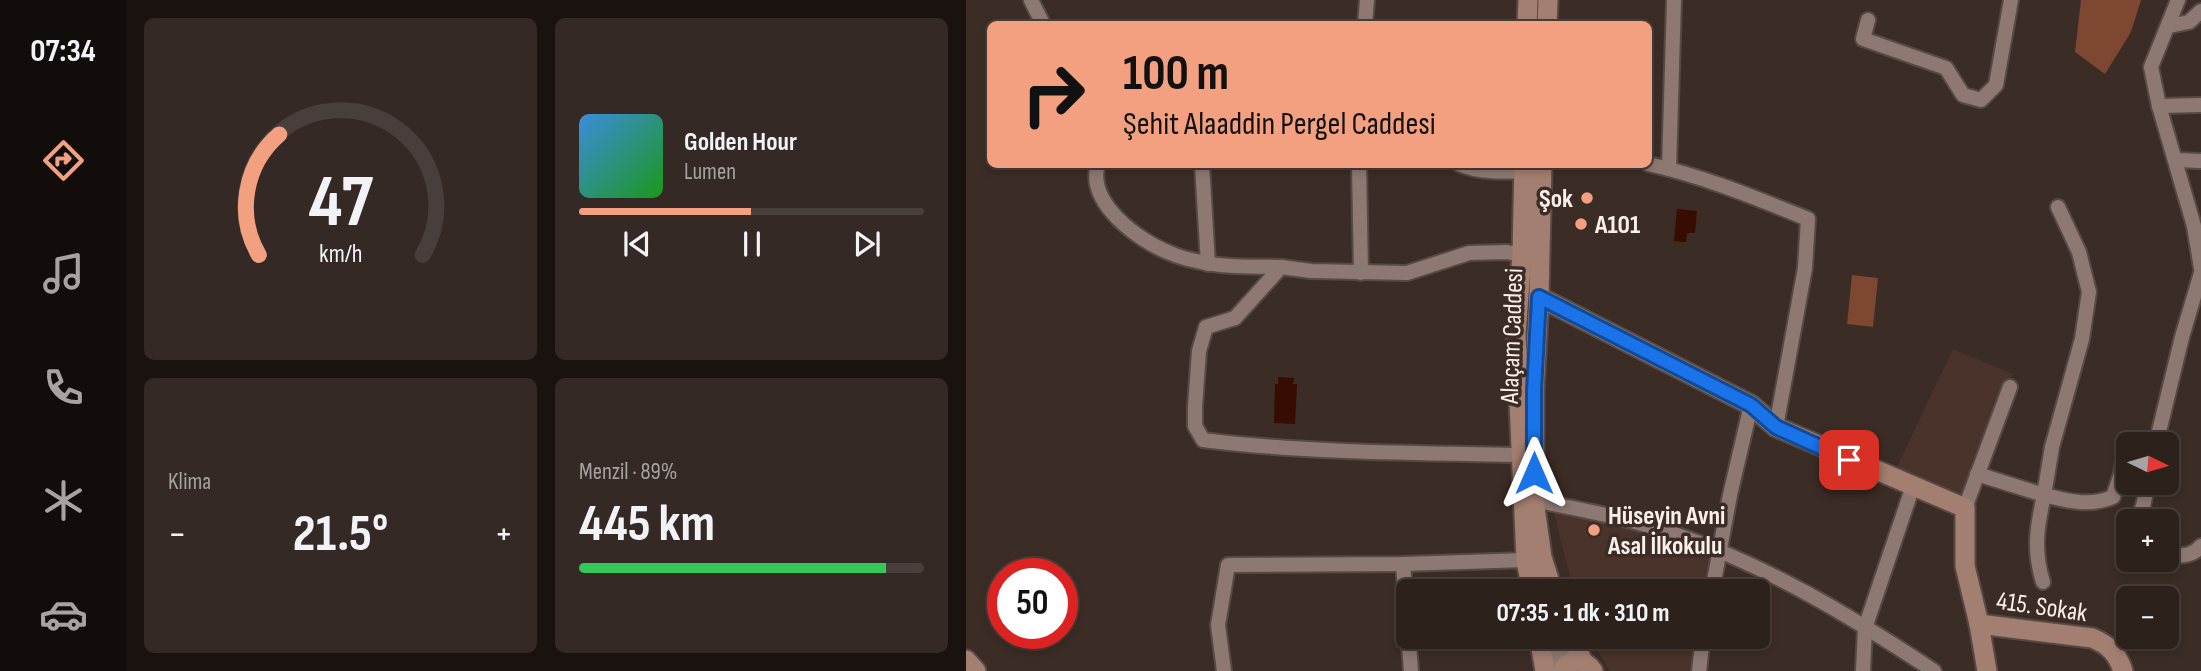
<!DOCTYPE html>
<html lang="tr">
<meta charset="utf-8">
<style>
:root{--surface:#2d211c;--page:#352925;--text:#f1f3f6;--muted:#a7a3a3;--line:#483e3b;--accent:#f2a080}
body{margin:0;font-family:"Sofia Sans Condensed",sans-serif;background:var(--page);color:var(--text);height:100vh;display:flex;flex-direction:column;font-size:26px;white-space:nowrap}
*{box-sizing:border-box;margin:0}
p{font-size:23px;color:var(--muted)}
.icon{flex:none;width:38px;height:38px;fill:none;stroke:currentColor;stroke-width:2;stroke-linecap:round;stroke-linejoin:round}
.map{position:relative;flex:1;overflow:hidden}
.sheet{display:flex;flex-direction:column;gap:18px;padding:18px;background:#19120f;width:840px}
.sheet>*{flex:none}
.guide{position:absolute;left:21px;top:21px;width:665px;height:147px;border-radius:10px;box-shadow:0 4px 10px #0003,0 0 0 2px var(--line);background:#f2a080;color:#111;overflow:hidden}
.needle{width:46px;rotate:95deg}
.fabs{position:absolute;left:1150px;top:432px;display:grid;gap:14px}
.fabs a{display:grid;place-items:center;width:63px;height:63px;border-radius:10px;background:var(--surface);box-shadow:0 4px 10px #0003,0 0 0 2px var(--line);font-size:35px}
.speed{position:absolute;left:21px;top:558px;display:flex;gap:14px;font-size:35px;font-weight:700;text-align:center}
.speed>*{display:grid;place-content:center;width:91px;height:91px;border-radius:50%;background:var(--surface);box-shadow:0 4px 10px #0003,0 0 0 2px var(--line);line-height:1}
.speed .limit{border:10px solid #d22;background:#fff;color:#111}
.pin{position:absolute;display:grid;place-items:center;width:60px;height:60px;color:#fff;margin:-30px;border-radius:14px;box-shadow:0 4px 10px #0006}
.me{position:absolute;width:77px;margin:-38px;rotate:0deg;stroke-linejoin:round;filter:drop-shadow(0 0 5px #0008)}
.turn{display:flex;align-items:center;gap:24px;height:147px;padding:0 21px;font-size:32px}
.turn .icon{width:91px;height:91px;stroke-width:2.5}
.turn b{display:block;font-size:49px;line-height:60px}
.big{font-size:52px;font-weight:700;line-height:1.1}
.sheet .card{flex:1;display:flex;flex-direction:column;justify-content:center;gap:10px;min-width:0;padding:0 24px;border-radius:10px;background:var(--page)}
.sheet .dial{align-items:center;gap:0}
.dial svg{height:182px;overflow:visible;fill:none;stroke:var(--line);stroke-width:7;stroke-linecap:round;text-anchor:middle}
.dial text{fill:var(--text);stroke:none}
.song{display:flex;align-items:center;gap:21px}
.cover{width:84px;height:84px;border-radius:10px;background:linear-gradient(135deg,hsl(210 70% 55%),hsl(120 70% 35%))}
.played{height:7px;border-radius:4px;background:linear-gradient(90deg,var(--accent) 50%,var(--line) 50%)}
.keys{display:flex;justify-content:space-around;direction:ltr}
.heat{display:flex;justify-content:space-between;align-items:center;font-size:38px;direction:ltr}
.charge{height:10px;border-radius:5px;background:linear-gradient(90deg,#34c759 89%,var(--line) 0)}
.sheet .tiles{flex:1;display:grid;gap:18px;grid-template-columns:repeat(2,1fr)}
.trip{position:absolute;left:430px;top:579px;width:374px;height:70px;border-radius:10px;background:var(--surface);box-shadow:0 4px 10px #0003,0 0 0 2px var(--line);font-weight:700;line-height:70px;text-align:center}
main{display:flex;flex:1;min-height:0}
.menu{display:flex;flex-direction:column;width:126px;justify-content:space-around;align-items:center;background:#120d0b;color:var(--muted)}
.menu .icon{width:49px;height:49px}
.menu .selected{color:var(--accent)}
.menu b{font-size:32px;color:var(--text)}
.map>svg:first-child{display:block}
</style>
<main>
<nav class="menu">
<b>07:34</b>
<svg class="icon selected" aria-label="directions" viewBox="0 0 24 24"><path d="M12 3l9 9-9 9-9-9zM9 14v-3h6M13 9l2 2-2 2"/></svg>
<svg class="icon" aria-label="music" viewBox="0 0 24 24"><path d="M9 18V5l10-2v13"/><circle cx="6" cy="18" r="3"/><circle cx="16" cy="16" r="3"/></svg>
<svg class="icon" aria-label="phone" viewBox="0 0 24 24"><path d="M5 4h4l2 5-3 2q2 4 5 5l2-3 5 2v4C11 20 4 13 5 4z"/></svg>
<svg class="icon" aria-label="climate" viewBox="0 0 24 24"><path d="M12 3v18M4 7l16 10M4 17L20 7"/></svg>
<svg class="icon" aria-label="car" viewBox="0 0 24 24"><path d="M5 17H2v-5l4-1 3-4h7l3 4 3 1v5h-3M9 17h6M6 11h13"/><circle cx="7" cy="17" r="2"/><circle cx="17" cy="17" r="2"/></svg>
</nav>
<section class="sheet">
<div class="tiles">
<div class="card dial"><svg viewBox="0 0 100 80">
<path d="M14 69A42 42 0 1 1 86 69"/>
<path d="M14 69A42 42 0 0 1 23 16" stroke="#f2a080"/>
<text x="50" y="56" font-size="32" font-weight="700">47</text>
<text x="50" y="72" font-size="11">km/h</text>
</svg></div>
<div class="card">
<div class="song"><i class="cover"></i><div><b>Golden Hour</b><p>Lumen</p></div></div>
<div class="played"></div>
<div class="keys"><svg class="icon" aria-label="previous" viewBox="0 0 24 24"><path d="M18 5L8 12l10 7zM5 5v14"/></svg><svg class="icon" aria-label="pause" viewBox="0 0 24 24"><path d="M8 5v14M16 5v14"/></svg><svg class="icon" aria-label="next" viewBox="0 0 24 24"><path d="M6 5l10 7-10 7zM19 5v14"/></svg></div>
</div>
<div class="card"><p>Klima</p>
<div class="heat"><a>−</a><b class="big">21.5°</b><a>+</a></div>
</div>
<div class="card"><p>Menzil · 89%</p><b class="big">445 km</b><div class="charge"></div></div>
</div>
</section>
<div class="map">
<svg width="1235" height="671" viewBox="0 0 1235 671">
<rect width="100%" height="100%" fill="#3c2c26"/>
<!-- built -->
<g fill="#4a332a">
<path d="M987 349 1047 374 994 495 931 467Z"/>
<path d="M586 506 744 553 754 578 752 591H608Z"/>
<path d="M622 637H742L735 671H644Z"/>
</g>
<!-- green -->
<g fill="#7d4731">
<path d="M1115 0H1175L1165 32 1139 74 1109 52Z"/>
<path d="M886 275 912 278 907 327 881 324Z"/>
</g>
<!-- water -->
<g fill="#360d00">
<path d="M711 209 731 211 729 233H721L720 242 708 241Z"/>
<path d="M312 377 328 378 327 384H331L329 424 308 423 309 384H312Z"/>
</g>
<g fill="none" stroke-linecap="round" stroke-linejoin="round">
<!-- street casing -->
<g stroke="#574943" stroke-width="18">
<g id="street">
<path d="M65 0 77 24"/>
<path d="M1212 0 1185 67 1193 106 1228 226 1235 268"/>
<path d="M902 20 897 39 980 68 997 95 1015 100 1030 85 1045 0"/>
<path d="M399 24 401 0"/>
<path d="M1203 26 1223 22 1235 11"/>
<path d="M1193 106 1235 105"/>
<path d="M1210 160 1235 161"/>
<path d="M132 164C120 203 173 241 204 253 215 258 229 261 240 263 264 268 291 266 315 267"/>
<path d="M236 164 242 264"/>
<path d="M393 164 395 273"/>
<path d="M493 164C513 173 537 172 558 171"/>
<path d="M682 164C737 176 790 198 842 219L839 268 810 427"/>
<path d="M703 169 708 0"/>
<path d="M1190 444 1216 337 1235 273"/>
<path d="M554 455C448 453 342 453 237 440L229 426V407L233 351 240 327 269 318 315 267 345 271 441 273 503 253 541 252 556 255"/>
<path d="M1011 474 1078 495 1086 447 1116 339 1123 292 1113 252 1092 207"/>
<path d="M568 500C615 510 663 518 709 534 802 566 886 617 968 671"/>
<path d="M999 508 1044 387"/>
<path d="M1170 522 1177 506 1182 483"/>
<path d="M1162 538 1157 549 1162 551"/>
<path d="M1200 555C1213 556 1226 557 1235 546"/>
<path d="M437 564 445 671"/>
<path d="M1077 582C1067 550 1071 527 1078 495 1103 501 1122 507 1147 497L1155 474 1159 448"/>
<path d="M746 592 764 495 785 405"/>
<path d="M578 663 615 644"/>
<path d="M258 671 252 625 262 565 437 564 560 560"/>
<path d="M733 671 737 637"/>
<path d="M897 671 899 628 947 486"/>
</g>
</g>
<!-- secondary casing -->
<g stroke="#574943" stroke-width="23">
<g id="secondary">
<path d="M561 24 562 0"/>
<path d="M581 24 582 0"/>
<path d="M558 164 556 255 550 334 560 560 566 592"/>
<path d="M576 164 573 297 568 391V500L576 557 587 592"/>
<path d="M573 297 785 405 810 427 999 508V566L1013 624 1021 671"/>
<path d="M1013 624 1126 638C1143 645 1151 653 1157 671"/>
<path d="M573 637 579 671"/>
<path d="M606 637 617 662"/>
<path d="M0 660 10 671"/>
<path d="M596 671C604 658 618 658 627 671"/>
</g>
</g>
<!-- street -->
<use href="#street" stroke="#8d7972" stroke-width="14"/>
<!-- secondary -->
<use href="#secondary" stroke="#a37f71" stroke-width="19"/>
</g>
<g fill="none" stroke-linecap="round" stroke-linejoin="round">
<!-- route casing -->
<g stroke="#114b97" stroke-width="18">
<path id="route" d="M568 473V391L573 297 785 405 810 427 883 460"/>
</g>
<!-- route -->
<use href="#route" stroke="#1a73e8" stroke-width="12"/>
</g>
<!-- markers -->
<g fill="#f2a080" stroke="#3c2c26" stroke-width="2.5">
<circle cx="621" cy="198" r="7"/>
<circle cx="615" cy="224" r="7"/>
<circle cx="628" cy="530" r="7"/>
</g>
<g text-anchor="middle" stroke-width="7" stroke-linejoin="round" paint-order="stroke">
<!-- poi labels -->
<g font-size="26" font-weight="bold" fill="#fbf0eb" stroke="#3c2c26" text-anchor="start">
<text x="607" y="207" text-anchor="end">Şok</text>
<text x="629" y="233">A101</text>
<text x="642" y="524">Hüseyin Avni<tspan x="642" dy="30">Asal İlkokulu</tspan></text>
</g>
<!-- street labels -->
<g font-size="26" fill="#fbf0eb" stroke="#3c2c26">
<text transform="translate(545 336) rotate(-88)" y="9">Alaçam Caddesi</text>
<text transform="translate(1076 606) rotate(8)" y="9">415. Sokak</text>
</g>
</g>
</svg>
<div class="fabs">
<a><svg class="needle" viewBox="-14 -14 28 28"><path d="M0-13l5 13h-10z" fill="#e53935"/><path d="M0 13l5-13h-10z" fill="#a7a3a3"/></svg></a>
<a>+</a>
<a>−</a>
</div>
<div class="speed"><div class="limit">50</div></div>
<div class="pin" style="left:883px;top:460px;background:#d93025"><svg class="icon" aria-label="arrive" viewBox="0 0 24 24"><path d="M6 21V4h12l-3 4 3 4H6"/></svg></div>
<svg class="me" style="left:568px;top:473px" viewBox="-20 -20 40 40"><path d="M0-17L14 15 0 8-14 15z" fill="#1a73e8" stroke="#fff" stroke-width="4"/></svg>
<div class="trip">07:35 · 1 dk · 310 m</div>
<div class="guide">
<div class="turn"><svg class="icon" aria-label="right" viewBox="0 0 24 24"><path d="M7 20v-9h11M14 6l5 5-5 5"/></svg><div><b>100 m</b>Şehit Alaaddin Pergel Caddesi</div></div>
</div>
</div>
</main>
